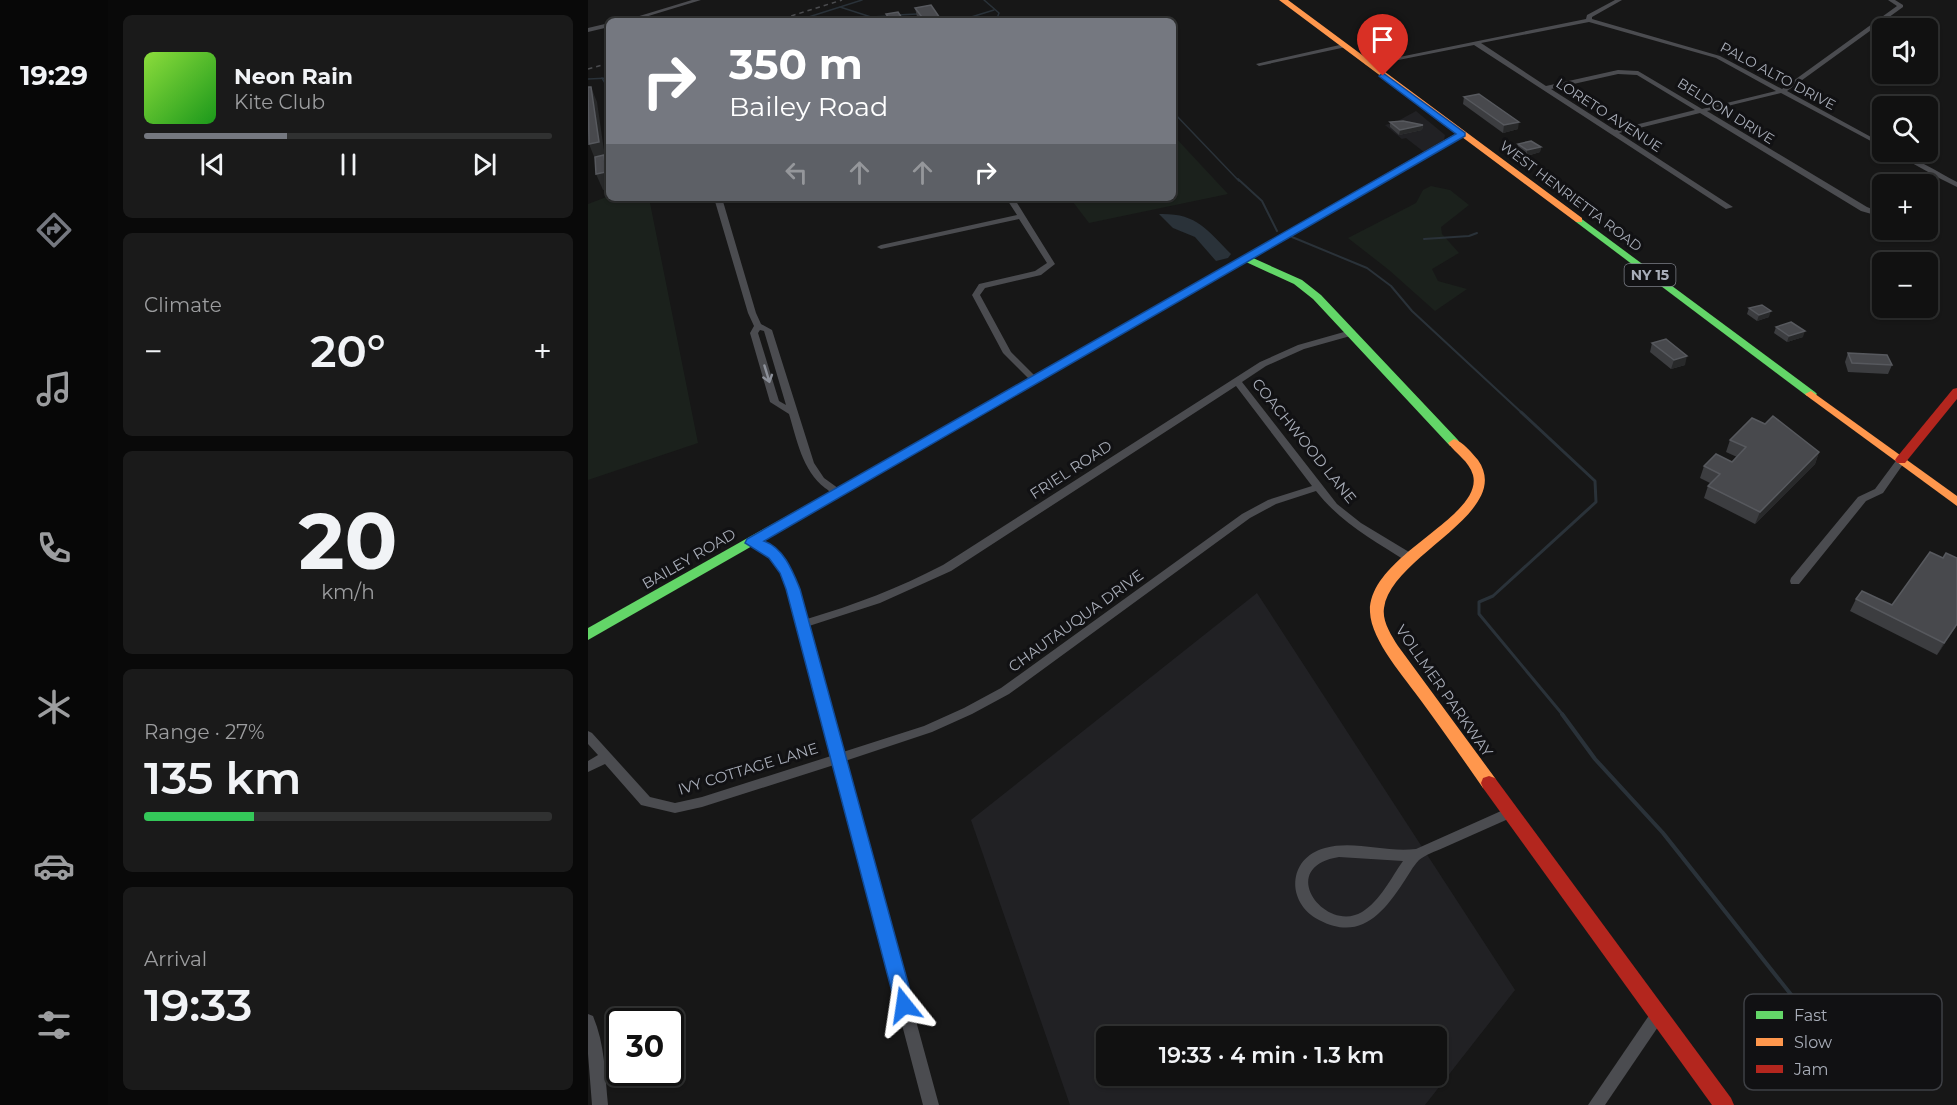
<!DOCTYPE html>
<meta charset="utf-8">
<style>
:root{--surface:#111;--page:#1a1a1a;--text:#f1f3f6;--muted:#9c9d9f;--line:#303131;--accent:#757880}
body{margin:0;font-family:Montserrat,sans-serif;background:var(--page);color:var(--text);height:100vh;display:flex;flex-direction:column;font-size:22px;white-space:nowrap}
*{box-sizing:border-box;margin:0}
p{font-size:20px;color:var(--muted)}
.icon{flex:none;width:33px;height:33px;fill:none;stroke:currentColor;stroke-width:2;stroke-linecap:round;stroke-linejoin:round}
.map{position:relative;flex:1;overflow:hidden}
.panel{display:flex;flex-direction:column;gap:15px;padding:15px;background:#090909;width:480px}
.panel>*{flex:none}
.top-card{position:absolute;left:18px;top:18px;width:570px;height:183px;border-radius:9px;box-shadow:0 2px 4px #0004,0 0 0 2px var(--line);background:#757880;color:#fff;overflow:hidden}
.controls{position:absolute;left:1284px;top:18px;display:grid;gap:12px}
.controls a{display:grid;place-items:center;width:66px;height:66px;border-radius:9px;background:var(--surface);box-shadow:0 2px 4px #0004,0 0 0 2px var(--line);font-size:30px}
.speed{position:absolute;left:18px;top:1008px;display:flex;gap:12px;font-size:30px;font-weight:700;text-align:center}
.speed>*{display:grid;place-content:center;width:78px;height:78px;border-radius:50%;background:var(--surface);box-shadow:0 2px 4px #0004,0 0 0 2px var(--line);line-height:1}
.speed .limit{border:3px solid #111;border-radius:9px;background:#fff;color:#111}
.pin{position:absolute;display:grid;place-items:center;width:51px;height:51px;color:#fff;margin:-62px -26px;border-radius:50% 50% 50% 0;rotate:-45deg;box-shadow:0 0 6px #0007}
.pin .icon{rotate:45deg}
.me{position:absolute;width:66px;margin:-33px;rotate:345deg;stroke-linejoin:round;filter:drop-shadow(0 0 4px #0008)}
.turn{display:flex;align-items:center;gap:21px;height:126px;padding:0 24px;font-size:27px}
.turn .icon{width:78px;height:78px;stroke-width:2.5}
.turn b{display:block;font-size:42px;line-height:51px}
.lanes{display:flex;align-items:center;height:57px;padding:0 24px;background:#0003;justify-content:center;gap:30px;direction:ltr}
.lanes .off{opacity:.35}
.big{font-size:45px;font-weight:600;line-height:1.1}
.panel .widget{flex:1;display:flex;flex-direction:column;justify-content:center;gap:9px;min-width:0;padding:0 21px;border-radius:9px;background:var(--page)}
.panel .dial{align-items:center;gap:0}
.dial b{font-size:78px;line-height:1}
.song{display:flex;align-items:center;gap:18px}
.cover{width:72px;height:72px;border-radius:9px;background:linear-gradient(135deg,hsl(90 70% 55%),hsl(120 70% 35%))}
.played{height:6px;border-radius:3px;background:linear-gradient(90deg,var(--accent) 35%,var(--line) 35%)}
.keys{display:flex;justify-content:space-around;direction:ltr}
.heat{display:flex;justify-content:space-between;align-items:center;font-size:33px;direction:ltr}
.charge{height:9px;border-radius:4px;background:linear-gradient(90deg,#34c759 27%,var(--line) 0)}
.trip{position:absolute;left:508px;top:1026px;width:351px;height:60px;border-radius:9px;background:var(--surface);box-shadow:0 2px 4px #0004,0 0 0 2px var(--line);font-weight:600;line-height:60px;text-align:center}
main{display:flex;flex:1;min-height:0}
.tabs{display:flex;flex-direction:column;width:108px;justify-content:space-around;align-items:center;background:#070707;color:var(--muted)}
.tabs .icon{width:42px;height:42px}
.tabs .on{color:var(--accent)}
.tabs b{font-size:27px;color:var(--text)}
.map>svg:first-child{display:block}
</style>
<main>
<nav class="tabs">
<b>19:29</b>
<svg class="icon on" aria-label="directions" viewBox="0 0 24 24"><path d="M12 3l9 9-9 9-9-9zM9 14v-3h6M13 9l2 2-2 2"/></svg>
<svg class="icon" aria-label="music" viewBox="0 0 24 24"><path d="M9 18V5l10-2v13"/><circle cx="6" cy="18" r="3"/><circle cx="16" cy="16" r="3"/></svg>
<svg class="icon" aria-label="phone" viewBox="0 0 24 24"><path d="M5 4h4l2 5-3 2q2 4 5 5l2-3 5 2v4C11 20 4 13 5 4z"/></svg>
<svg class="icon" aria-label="climate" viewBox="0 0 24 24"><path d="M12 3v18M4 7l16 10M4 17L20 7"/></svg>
<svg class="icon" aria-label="car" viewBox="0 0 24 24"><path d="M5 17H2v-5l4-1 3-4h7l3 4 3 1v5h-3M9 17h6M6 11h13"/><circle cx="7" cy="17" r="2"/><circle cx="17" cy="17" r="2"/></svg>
<svg class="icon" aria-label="filters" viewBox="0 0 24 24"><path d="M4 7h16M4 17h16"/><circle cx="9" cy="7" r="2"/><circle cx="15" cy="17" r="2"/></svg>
</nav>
<section class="panel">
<div class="widget">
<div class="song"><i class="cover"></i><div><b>Neon Rain</b><p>Kite Club</p></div></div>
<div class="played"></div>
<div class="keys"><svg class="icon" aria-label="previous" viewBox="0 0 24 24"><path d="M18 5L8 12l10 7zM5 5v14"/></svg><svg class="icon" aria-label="pause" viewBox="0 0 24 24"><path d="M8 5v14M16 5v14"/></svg><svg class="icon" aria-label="next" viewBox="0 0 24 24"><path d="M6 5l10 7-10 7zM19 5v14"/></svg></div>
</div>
<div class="widget"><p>Climate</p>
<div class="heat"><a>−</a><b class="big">20°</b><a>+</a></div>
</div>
<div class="widget dial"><b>20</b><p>km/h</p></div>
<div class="widget"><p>Range · 27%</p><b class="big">135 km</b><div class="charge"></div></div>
<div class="widget"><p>Arrival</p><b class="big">19:33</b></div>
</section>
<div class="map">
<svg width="1369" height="1105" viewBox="0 0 1369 1105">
<rect width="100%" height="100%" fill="#171717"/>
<!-- built -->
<g fill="#212124" fill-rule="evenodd">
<path d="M828 111 857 135 856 140 836 152 818 138 814 139 797 125 808 122Z"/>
<path d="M669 593 927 990 837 1105H482L383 820ZM519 1036H849V1076H519Z"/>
</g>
<!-- green -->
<g fill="#1b211c">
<path d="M585 135 640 194 501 223 482 198H585Z"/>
<path d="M843 186 862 190 881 205 853 227 854 234 871 253 844 269 850 281 879 289 847 311 801 270 760 238 828 203 835 190Z"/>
<path d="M21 196 61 198 110 443 0 480V204Z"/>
</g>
<!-- water -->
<path fill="#2a3239" d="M571 214C609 213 618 229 643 254L640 258 628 261 607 237 585 228Z"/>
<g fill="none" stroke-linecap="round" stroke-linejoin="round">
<!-- stream-far3 -->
<g stroke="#2a3239" stroke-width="1.5">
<path d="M396 0 411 13 408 21"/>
<path d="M252 7 283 17 303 16"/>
<path d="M309 15 330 14"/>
<path d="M350 18H380L406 10"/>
<path d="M208 21 274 0"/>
<path d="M14 78 20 88 21 97"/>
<path d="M0 79 21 78"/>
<path d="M585 112 651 181"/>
</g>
<!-- stream-far2 -->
<g stroke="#2a3239" stroke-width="2">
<path d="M650 179 674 201 689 231"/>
<path d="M704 237 779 268 803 286 824 311 934 413"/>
<path d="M836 239 881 236 889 233"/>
</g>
<!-- stream-far1 -->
<path stroke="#2a3239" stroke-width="3" d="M933 412 1007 481 1008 502 905 596 891 602V614L975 715"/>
<!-- stream -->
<path stroke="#2a3239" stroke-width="4" d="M974 714 1007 759 1075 833 1239 1040"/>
<!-- street -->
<g fill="#4b4c50" fill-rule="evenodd">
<path d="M104 0H113L44 21H35Z"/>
<path d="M1027 0H1034L1004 17V19L1132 56 1194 89 1309 6 1300 0H1307L1315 5V7L1199 91 1294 143V147L1193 93 1119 111 1279 207 1294 213V217L1273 211 1112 113 1031 133 1145 207 1138 209 886 45 780 66 777 64 998 19 999 15ZM1001 22 1128 58 1188 91 1114 109 1050 71 1030 70 958 86 893 43ZM1030 74 1049 75 1107 110 1027 130 963 89Z"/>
<path d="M21 23V27L0 32V28Z"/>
<path d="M756 44 758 45V47L671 66 668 64Z"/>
<path d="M1304 152C1317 151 1355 175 1369 182V187L1347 176 1337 184H1330L1342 173Z"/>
<path d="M126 198H134L168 313 173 324 184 330 226 463 236 478 254 491 255 493 254 495C246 496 243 492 237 488 214 470 209 440 201 414L182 402 162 333 166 326 160 313ZM172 330 176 331 198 405 191 401 170 333Z"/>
<path d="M418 198H426L467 264 453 275 397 288 392 295 423 352 451 380 447 383 444 382 415 353 384 295 391 284 447 271 459 263 431 219 293 249 289 247 293 245 429 215Z"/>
<path d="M763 330 767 333 766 335 716 349 678 366 654 382 749 504 773 523 826 555 827 558 826 561H818C785 540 753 523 728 491L688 504 662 518 421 694 384 714 344 732 257 761 351 1105H335L246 765 114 807 87 813 53 805 17 764 0 772V761L10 755 0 744V731L4 733 62 797 87 803 114 797 243 756 197 581C192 570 186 560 176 553 170 549 164 547 159 543L160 540C167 539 172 542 178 545 205 559 211 593 219 619 266 605 311 588 355 565L672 362 710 345ZM648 386 724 486 680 500 654 514 413 688 376 708 336 726 255 752 221 626 292 603 363 571Z"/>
<path d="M1313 457 1318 460 1295 493 1278 501 1211 584H1203L1202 581 1203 578 1270 497 1287 489 1310 458Z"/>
<path d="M922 807 927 808 928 812 927 816C903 827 879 837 855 848 848 851 837 855 831 860 825 866 820 876 815 883 794 915 771 941 731 920 698 903 699 858 737 848 767 840 798 853 828 849ZM751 857 815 861C803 878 792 901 774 912 737 934 687 867 751 857Z"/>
<path d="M1069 1009 1074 1011 1076 1016 1074 1021 1017 1105H1000L1064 1011Z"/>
<path d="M0 1014 5 1016C17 1044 17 1075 20 1105H4L0 1054Z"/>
</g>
<!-- fast -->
<g fill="#63d668" fill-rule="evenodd">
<path d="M742 206 750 208 665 258 714 280 733 295 870 440 872 443 870 446H862L725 299 706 284 658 262 546 326H538L537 324Z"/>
<path d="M991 217 1227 392 1229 394 1227 396H1219L988 222V218Z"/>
<path d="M316 450 320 451 322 454 320 457 0 640V628Z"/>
</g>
<!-- slow -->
<g fill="#ff974d" fill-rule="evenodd">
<path d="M691 0H700L994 218V222H988L874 137 748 210H742V206L869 133Z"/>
<path d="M1223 391 1369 496V506L1219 396 1217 394Z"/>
<path d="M866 439C875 442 884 453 890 460 927 513 803 555 796 608 794 621 803 635 810 646L907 778 909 783 907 788 901 790 895 788C875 759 855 731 834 702 818 679 783 641 782 612 780 555 896 518 885 475 881 461 868 454 860 443Z"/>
</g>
<!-- jam -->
<g fill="#b3261e" fill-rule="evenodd">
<path d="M542 321 546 322V326L320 457H312L310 454Z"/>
<path d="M1369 388V399L1317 463H1309L1307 460 1309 457 1365 389Z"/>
<path d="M901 776 907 778 1143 1098 1146 1105H1124L895 788 893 783 895 778Z"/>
</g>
<!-- rail -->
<g stroke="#4b4c4f" stroke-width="1.5" stroke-dasharray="4.5 4" stroke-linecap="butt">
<path d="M187 21 254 0"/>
<path d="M0 69 21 63"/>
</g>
</g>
<!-- wall -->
<g fill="#3c3d40">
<path d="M327 8 354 21H330Z"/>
<path d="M876 97 930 129 915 133 875 104Z"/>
<path d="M802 122 835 125 834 130 811 135 802 127Z"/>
<path d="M930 144 953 147 952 152 939 156 929 149Z"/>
<path d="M1161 308 1181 317 1169 321 1159 314Z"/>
<path d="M1188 327 1215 337 1199 342 1186 333Z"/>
<path d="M1064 343 1097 365 1083 369 1062 352Z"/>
<path d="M1260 353 1304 365 1300 374 1260 372 1257 362Z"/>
<path d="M1142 440 1231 452 1227 464 1167 524 1116 498 1120 486 1122 483 1112 478 1116 466 1144 462 1149 457 1138 452Z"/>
<path d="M1355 558H1369V625L1349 655 1262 611 1268 599 1304 605Z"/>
</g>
<!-- shaded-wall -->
<g fill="#28292a">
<path d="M3 87 9 102 17 157 21 168V189L15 190 8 174 7 159 1 144Z"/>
<path d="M931 122 930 129 915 133 916 125Z"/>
<path d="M835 125 834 130 811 135 812 130Z"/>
<path d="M953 147 952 152 939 156V150Z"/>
<path d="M1183 311 1181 317 1169 321 1171 315Z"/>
<path d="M1217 331 1215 337 1199 342 1201 336Z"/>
<path d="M1099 356 1097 365 1083 369 1086 360Z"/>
<path d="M1231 452 1227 464 1167 524 1172 512Z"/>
<path d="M1369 624V625L1349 655 1356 643Z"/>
</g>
<!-- building -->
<g fill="#48494d" stroke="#57595e" stroke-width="1.5">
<path d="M343 5 354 21H337L327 8Z"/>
<path d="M310 12 316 21H303L298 14Z"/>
<path d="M272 17 275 21H246Z"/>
<path d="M0 87H3L11 142 1 144Z"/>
<path d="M891 94 931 122 916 125 876 97Z"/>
<path d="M815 121 835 125 812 130 802 122Z"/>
<path d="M943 141 953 147 939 150 930 144Z"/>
<path d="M16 155 18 172 8 174 7 157Z"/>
<path d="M1174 305 1183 311 1171 315 1161 308Z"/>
<path d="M1203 322 1217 331 1201 336 1188 327Z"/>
<path d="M1078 339 1099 356 1086 360 1064 343Z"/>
<path d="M1260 353 1299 355 1304 365 1264 363Z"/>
<path d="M1185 416 1231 452 1172 512 1120 486 1132 474 1116 466 1128 454 1144 462 1158 447 1142 440 1164 418 1177 424Z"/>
<path d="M1342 552 1355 558 1358 553 1369 558V624L1356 643 1268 599 1274 591 1304 605Z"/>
</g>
<!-- one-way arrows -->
<defs><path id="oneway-shaft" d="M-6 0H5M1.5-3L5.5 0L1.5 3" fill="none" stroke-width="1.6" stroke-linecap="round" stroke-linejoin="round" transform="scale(1.5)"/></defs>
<use stroke="#8c9099" href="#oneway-shaft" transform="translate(179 374) rotate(73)"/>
<!-- route -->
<path fill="#1a73e8" stroke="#114b97" stroke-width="1.5" d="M795 73 877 133V136L176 541C196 548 205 572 212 589L326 1005 323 1011 316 1014 309 1011 198 589 192 573 181 558 157 543 159 539 868 134 792 77 791 76Z"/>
<g text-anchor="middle" stroke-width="6" stroke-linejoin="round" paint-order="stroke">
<!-- far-street labels -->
<g font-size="14" fill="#a8adb8" stroke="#111113">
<text transform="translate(1190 76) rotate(28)" y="5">PALO ALTO DRIVE</text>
<text transform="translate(1138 111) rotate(32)" y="5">BELDON DRIVE</text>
<text transform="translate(1021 115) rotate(33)" y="5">LORETO AVENUE</text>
<text transform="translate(983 196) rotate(37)" y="5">WEST HENRIETTA ROAD</text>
</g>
<!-- shield labels -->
<rect fill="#111113" stroke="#7b7e86" stroke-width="1.5" x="1036.5" y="264" width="51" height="22" rx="4.5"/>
<g font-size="14" font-weight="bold" fill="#a8adb8">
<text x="1062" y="280">NY 15</text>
</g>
<!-- street labels -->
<g font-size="15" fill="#a8adb8" stroke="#111113">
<text transform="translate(716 441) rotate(51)" y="5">COACHWOOD LANE</text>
<text transform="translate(483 470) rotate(-33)" y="5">FRIEL ROAD</text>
<text transform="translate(101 559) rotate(-30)" y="5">BAILEY ROAD</text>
<text transform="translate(488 621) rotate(-36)" y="5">CHAUTAUQUA DRIVE</text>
<text transform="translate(856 691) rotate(55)" y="5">VOLLMER PARKWAY</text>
<text transform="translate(160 769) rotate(-17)" y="5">IVY COTTAGE LANE</text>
</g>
</g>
<!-- legend -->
<rect x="1156" y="994" width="198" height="96" rx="9" fill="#111113" stroke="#3e4045" stroke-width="1.5"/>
<rect x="1168" y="1011" width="27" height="8" fill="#63d668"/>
<rect x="1168" y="1038" width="27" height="8" fill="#ff974d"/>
<rect x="1168" y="1065" width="27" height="8" fill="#b3261e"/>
<g font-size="16" fill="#a8adb8">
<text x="1206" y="1021">Fast</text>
<text x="1206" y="1048">Slow</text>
<text x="1206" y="1075">Jam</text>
</g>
</svg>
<div class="controls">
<a><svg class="icon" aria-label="sound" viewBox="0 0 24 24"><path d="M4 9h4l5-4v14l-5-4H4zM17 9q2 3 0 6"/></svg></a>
<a><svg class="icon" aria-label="search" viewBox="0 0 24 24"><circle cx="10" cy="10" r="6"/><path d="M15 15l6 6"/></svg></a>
<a>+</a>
<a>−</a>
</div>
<div class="speed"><div class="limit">30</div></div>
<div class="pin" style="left:795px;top:76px;background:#d93025"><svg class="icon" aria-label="arrive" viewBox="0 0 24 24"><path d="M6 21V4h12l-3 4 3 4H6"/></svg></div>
<svg class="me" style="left:316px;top:1005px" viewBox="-20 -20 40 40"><path d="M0-17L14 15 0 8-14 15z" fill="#1a73e8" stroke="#fff" stroke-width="4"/></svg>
<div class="trip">19:33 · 4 min · 1.3 km</div>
<div class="top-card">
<div class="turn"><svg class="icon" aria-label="right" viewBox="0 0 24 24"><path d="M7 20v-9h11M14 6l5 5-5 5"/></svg><div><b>350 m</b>Bailey Road</div></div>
<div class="lanes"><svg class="icon off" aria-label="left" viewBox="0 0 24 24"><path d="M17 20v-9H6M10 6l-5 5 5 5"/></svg><svg class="icon off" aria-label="ahead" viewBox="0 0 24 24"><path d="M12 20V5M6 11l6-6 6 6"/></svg><svg class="icon off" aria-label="ahead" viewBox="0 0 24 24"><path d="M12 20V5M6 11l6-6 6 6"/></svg><svg class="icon" aria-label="right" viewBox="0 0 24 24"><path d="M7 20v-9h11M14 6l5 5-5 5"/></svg></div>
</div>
</div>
</main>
